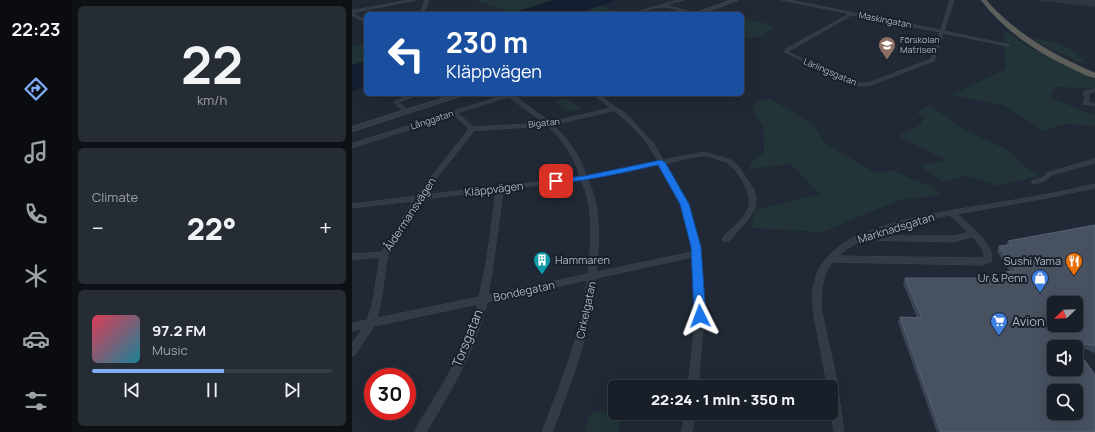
<!DOCTYPE html>
<meta charset="utf-8">
<style>
:root{--surface:#181f28;--page:#252c34;--text:#f1f3f6;--muted:#9fa2a8;--line:#363d45;--accent:#80adf5}
body{margin:0;font-family:Manrope,sans-serif;background:var(--page);color:var(--text);height:100vh;display:flex;flex-direction:column;font-size:15px;white-space:nowrap}
*{box-sizing:border-box;margin:0}
p{font-size:13px;color:var(--muted)}
.icon{flex:none;width:22px;height:22px;fill:none;stroke:currentColor;stroke-width:2;stroke-linecap:round;stroke-linejoin:round}
.map{position:relative;flex:1;overflow:hidden}
.details{display:flex;flex-direction:column;gap:6px;padding:6px;background:#0d1116;width:280px}
.details>*{flex:none}
.top-card{position:absolute;left:12px;top:12px;width:380px;height:84px;border-radius:6px;box-shadow:0 4px 16px #0002,0 0 0 1px var(--line);background:#1a4fa0;color:#fff;overflow:hidden}
.needle{width:26px;rotate:247deg}
.tools{position:absolute;left:695px;top:296px;display:grid;gap:8px}
.tools a{display:grid;place-items:center;width:36px;height:36px;border-radius:6px;background:var(--surface);box-shadow:0 4px 16px #0002,0 0 0 1px var(--line);font-size:20px}
.speed{position:absolute;left:12px;top:368px;display:flex;gap:8px;font-size:20px;font-weight:700;text-align:center}
.speed>*{display:grid;place-content:center;width:52px;height:52px;border-radius:50%;background:var(--surface);box-shadow:0 4px 16px #0002,0 0 0 1px var(--line);line-height:1}
.speed .limit{border:6px solid #d22;background:#fff;color:#111}
.pin{position:absolute;display:grid;place-items:center;width:34px;height:34px;color:#fff;margin:-17px;border-radius:8px;box-shadow:0 2px 6px #0006}
.me{position:absolute;width:44px;margin:-22px;rotate:357deg;stroke-linejoin:round;filter:drop-shadow(0 0 3px #0008)}
.turn{display:flex;align-items:center;gap:14px;height:84px;padding:0 16px;font-size:18px}
.turn .icon{width:52px;height:52px;stroke-width:2.5}
.turn b{display:block;font-size:28px;line-height:34px}
.big{font-size:30px;font-weight:800;line-height:1.1}
.details .card{flex:1;display:flex;flex-direction:column;justify-content:center;gap:6px;min-width:0;padding:0 14px;border-radius:6px;background:var(--page)}
.details .dial{align-items:center;gap:0}
.dial b{font-size:52px;line-height:1}
.song{display:flex;align-items:center;gap:12px}
.cover{width:48px;height:48px;border-radius:6px;background:linear-gradient(135deg,hsl(350 70% 55%),hsl(190 70% 35%))}
.played{height:4px;border-radius:2px;background:linear-gradient(90deg,var(--accent) 55%,var(--line) 55%)}
.keys{display:flex;justify-content:space-around;direction:ltr}
.heat{display:flex;justify-content:space-between;align-items:center;font-size:22px;direction:ltr}
.trip{position:absolute;left:256px;top:380px;width:230px;height:40px;border-radius:6px;background:var(--surface);box-shadow:0 4px 16px #0002,0 0 0 1px var(--line);font-weight:800;line-height:40px;text-align:center}
main{display:flex;flex:1;min-height:0}
.tabs{display:flex;flex-direction:column;width:72px;justify-content:space-around;align-items:center;background:#0a0c10;color:var(--muted)}
.tabs .icon{width:28px;height:28px}
.tabs .current{color:var(--accent)}
.tabs b{font-size:18px;color:var(--text)}
.map>svg:first-child{display:block}
</style>
<main>
<nav class="tabs">
<b>22:23</b>
<svg class="icon current" aria-label="directions" viewBox="0 0 24 24"><path d="M12 3l9 9-9 9-9-9zM9 14v-3h6M13 9l2 2-2 2"/></svg>
<svg class="icon" aria-label="music" viewBox="0 0 24 24"><path d="M9 18V5l10-2v13"/><circle cx="6" cy="18" r="3"/><circle cx="16" cy="16" r="3"/></svg>
<svg class="icon" aria-label="phone" viewBox="0 0 24 24"><path d="M5 4h4l2 5-3 2q2 4 5 5l2-3 5 2v4C11 20 4 13 5 4z"/></svg>
<svg class="icon" aria-label="climate" viewBox="0 0 24 24"><path d="M12 3v18M4 7l16 10M4 17L20 7"/></svg>
<svg class="icon" aria-label="car" viewBox="0 0 24 24"><path d="M5 17H2v-5l4-1 3-4h7l3 4 3 1v5h-3M9 17h6M6 11h13"/><circle cx="7" cy="17" r="2"/><circle cx="17" cy="17" r="2"/></svg>
<svg class="icon" aria-label="filters" viewBox="0 0 24 24"><path d="M4 7h16M4 17h16"/><circle cx="9" cy="7" r="2"/><circle cx="15" cy="17" r="2"/></svg>
</nav>
<section class="details">
<div class="card dial"><b>22</b><p>km/h</p></div>
<div class="card"><p>Climate</p>
<div class="heat"><a>−</a><b class="big">22°</b><a>+</a></div>
</div>
<div class="card">
<div class="song"><i class="cover"></i><div><b>97.2 FM</b><p>Music</p></div></div>
<div class="played"></div>
<div class="keys"><svg class="icon" aria-label="previous" viewBox="0 0 24 24"><path d="M18 5L8 12l10 7zM5 5v14"/></svg><svg class="icon" aria-label="pause" viewBox="0 0 24 24"><path d="M8 5v14M16 5v14"/></svg><svg class="icon" aria-label="next" viewBox="0 0 24 24"><path d="M6 5l10 7-10 7zM19 5v14"/></svg></div>
</div>
</section>
<div class="map">
<svg width="743" height="432" viewBox="0 0 743 432">
<rect width="100%" height="100%" fill="#202935"/>
<!-- airport -->
<path fill="#2d3643" d="M680 0H743V7Z"/>
<!-- green -->
<g fill="#223437">
<path d="M123 0H201L158 14H152L157 12Z"/>
<path d="M248 5 269 14H225Z"/>
<path d="M390 18 416 24 421 27C413 36 401 40 390 38Z"/>
<path d="M651 30 681 49 743 79V88L704 87 698 98 743 115V126L712 124 692 131 651 105 599 95 654 69Z"/>
<path d="M676 37C695 41 720 44 732 61L731 64Z"/>
<path d="M14 43V61L0 65V47Z"/>
<path d="M214 98 229 108 216 112 202 102Z"/>
<path d="M413 99H419L460 123 474 144 524 173 540 170 564 181 579 185 589 195 548 200 470 232 400 228 402 210 468 194 439 164 398 169 397 164 412 152 411 125 400 109 406 102Z"/>
<path d="M578 105 613 130 658 151 669 164 688 176 645 186 614 176 591 182 568 166 594 160 545 136 568 125 572 117 563 112Z"/>
<path d="M240 411 271 416 265 432H232Z"/>
</g>
<!-- water -->
<g fill="#142032">
<path d="M201 0H265L224 14H158Z"/>
<path d="M14 61V86L0 91V65Z"/>
</g>
<g fill="none" stroke-linecap="round" stroke-linejoin="round">
<!-- minor casing -->
<g stroke="#3c4450" stroke-width="1">
<g id="minor">
<path d="M57 0H64L0 13V11Z"/>
<path d="M73 0H77L72 14H68L69 13 50 14 69 11Z"/>
<path d="M326 0H331L313 5 347 14C335 14 318 6 309 7 299 7 289 14 278 14Z"/>
<path d="M430 0H437L589 30 598 0H602L592 31 658 45 656 46 591 33 582 61 519 85 511 86 503 85 432 52 434 49 497 14ZM500 15 588 32 579 59 516 83H504L436 52Z"/>
<path d="M0 13 14 21V23L0 15Z"/>
<path d="M743 89V91L736 94 737 99 736 102 743 104V106L731 104V103L733 99 731 92Z"/>
<path d="M62 94H68L47 102 56 111V113H52L42 102Z"/>
<path d="M156 94H163L162 95 198 122 259 108 240 94H245L274 114 302 144 311 160 352 152 379 160 386 166 402 190 404 198 403 208 397 218 377 241H371L370 239 371 237C379 229 391 220 396 209 402 196 387 171 376 163 372 161 358 156 353 156 345 155 322 162 313 164L335 205 348 247 352 316 346 387H336L344 316 341 257 244 278C239 331 219 383 200 432H190C209 383 230 333 235 280L135 302C124 348 99 391 74 432H63C68 419 78 407 85 394 102 366 117 336 126 304L22 326 3 355 0 356V344L11 328 0 331V323L15 320 20 306 28 257 0 260V254L30 252 61 201 0 208V204L64 196 117 129 102 115 0 148V144ZM157 97 192 123 121 127 106 113ZM262 111C280 123 296 142 306 161L234 176C228 155 216 140 201 125ZM196 126C211 140 222 156 228 177L71 195 122 131ZM307 165 329 205 340 247V252L244 272C247 242 250 207 235 179ZM229 180C243 207 239 245 236 274L136 295 142 259 151 190ZM144 190 135 259 127 297 25 318 28 306 36 254 68 200Z"/>
<path d="M743 159V163L699 175C695 181 689 182 682 184L679 182 680 181 692 177 695 173Z"/>
<path d="M743 184V188L689 199 605 214C616 224 645 246 639 262L630 265 480 262C470 276 469 292 469 308L484 377 492 432H482L479 413V387H475C473 370 469 353 466 336 462 316 457 297 464 277 468 264 477 254 488 246 497 239 510 234 521 230 564 214 611 209 657 201 686 196 714 191 743 184ZM598 215 615 231 614 233 602 236H521C546 226 572 220 598 215ZM621 237C626 243 633 250 632 258L486 256 494 249 511 240 602 242Z"/>
<path d="M334 413H344L340 432H330Z"/>
</g>
</g>
<!-- tertiary casing -->
<g stroke="#3c4450" stroke-width="2">
<g id="tertiary">
<path d="M380 0H385L348 14H342Z"/>
<path d="M105 94H114L0 131V127Z"/>
</g>
</g>
<!-- trunk casing -->
<g stroke="#3e4551" stroke-width="1">
<path id="trunk" d="M629 0H634C664 34 701 55 743 73V78C734 76 726 71 717 67 683 51 652 30 629 0Z"/>
</g>
<!-- minor -->
<use href="#minor" fill="#333b46" fill-rule="evenodd"/>
<!-- tertiary -->
<use href="#tertiary" fill="#333b46" fill-rule="evenodd"/>
<!-- trunk -->
<use href="#trunk" fill="#5e5e5b" fill-rule="evenodd"/>
</g>
<!-- wall -->
<path fill="#3b4554" d="M743 225V353L731 348 724 350V347H702L743 432H585L546 322 548 317 565 318 551 283 553 278H652V277L654 272H658L645 251 647 246H654L656 241Z"/>
<!-- shaded-wall -->
<path fill="#2b3543" d="M735 344 731 348 724 350V347H723Z"/>
<!-- building -->
<path fill="#475160" stroke="#576170" fill-rule="evenodd" d="M743 225V346L735 344 723 347H702V369H724V352L734 362 743 375V432H589L548 317 570 318 553 278H659L654 272 664 271 647 246 660 245 656 241ZM702 303H724V325H702ZM702 391H724V413H702Z"/>
<!-- route -->
<path fill="#1a73e8" stroke="#114b97" d="M309 160 313 162 337 204 349 247 354 316 352 320 348 321 344 320 342 316 339 247 328 204 306 165C291 168 208 188 200 181L204 179 232 176Z"/>
<!-- icons -->
<defs>
<g id="school-pin" transform="scale(0.9)"><path d="M0 17L-7.5 6A9.5 9.5 0 1 1 7.5 6Z" fill="#8d6e63" stroke="#19202a"/><path d="M0-5L7-2L0 1L-7-2ZM-4 1L0 2.5L4 1V4Q0 6-4 4Z" fill="#fff"/></g>
<g id="building-pin" transform="scale(0.9)"><path d="M0 17L-7.5 6A9.5 9.5 0 1 1 7.5 6Z" fill="#0f9aa8" stroke="#19202a"/><path d="M-4-6H4V6H1V3H-1V6H-4ZM-2.5-4.3h1.7v1.8h-1.7ZM.8-4.3h1.7v1.8H.8ZM-2.5-1h1.7V.8h-1.7ZM.8-1h1.7V.8H.8Z" fill="#fff"/></g>
<g id="restaurant-pin" transform="scale(0.9)"><path d="M0 17L-7.5 6A9.5 9.5 0 1 1 7.5 6Z" fill="#e8710a" stroke="#19202a"/><path d="M-5-6h1v4h1v-4h1v4h1v-4h1v5L-1.5 .5V6h-2V.5L-5-1ZM5-6V6H3V1.5H1.5Q1.5-4 5-6Z" fill="#fff"/></g>
<g id="shop-pin" transform="scale(0.9)"><path d="M0 17L-7.5 6A9.5 9.5 0 1 1 7.5 6Z" fill="#3f7fe0" stroke="#19202a"/><path d="M-5-2.5h2.3a2.7 3.5 0 0 1 5.4 0H5L5.5 6h-11ZM-1.5-2.5h3a1.5 2.3 0 0 0-3 0Z" fill="#fff"/></g>
<g id="supermarket-pin" transform="scale(0.9)"><path d="M0 17L-7.5 6A9.5 9.5 0 1 1 7.5 6Z" fill="#3f7fe0" stroke="#19202a"/><path d="M-6-5.5h2.5l.6 2H6L4.5 2H-2.5L-4.4-4H-6ZM-1.5 3.2a1.3 1.3 0 1 0 .1 0ZM3 3.2a1.3 1.3 0 1 0 .1 0Z" fill="#fff"/></g>
</defs>
<g fill-rule="evenodd">
<use href="#school-pin" x="535" y="45"/>
<use href="#building-pin" x="190" y="260"/>
<use href="#restaurant-pin" x="722" y="261"/>
<use href="#shop-pin" x="688" y="278"/>
<use href="#supermarket-pin" x="647" y="321"/>
</g>
<g text-anchor="middle" stroke-width="4" stroke-linejoin="round" paint-order="stroke">
<!-- far-street labels -->
<g font-size="9" fill="#adb5c3" stroke="#19202a">
<text transform="translate(533 20) rotate(11)" y="3">Maskingatan</text>
<text transform="translate(478 72) rotate(23)" y="3">Lärlingsgatan</text>
<text transform="translate(80 120) rotate(-18)" y="3">Långgatan</text>
<text transform="translate(192 123) rotate(-6)" y="3">Bigatan</text>
</g>
<!-- far-poi labels -->
<g font-size="9" fill="#adb5c3" stroke="#19202a" text-anchor="start">
<text x="548" y="43">Förskolan<tspan x="548" dy="10">Matrisen</tspan></text>
</g>
<!-- street labels -->
<g font-size="11" fill="#adb5c3" stroke="#19202a">
<text transform="translate(142 189) rotate(-7)" y="4">Kläppvägen</text>
<text transform="translate(58 214) rotate(-57)" y="4">Åldermansvägen</text>
<text transform="translate(544 228) rotate(-17)" y="4">Marknadsgatan</text>
<text transform="translate(172 291) rotate(-12)" y="4">Bondegatan</text>
<text transform="translate(234 310) rotate(-78)" y="4">Cirkelgatan</text>
</g>
<!-- poi labels -->
<g font-size="11" fill="#adb5c3" stroke="#19202a" text-anchor="end">
<text x="203" y="264" text-anchor="start">Hammaren</text>
<text x="709" y="265">Sushi Yama</text>
<text x="675" y="282">Ur &amp; Penn</text>
</g>
<!-- near-poi labels -->
<g font-size="13" fill="#adb5c3" stroke="#19202a" text-anchor="start">
<text x="660" y="326">Avion</text>
</g>
<!-- near-street labels -->
<g font-size="13" fill="#adb5c3" stroke="#19202a">
<text transform="translate(115 338) rotate(-68)" y="5">Torsgatan</text>
</g>
</g>
</svg>
<div class="tools">
<a><svg class="needle" viewBox="-14 -14 28 28"><path d="M0-13l5 13h-10z" fill="#e53935"/><path d="M0 13l5-13h-10z" fill="#9fa2a8"/></svg></a>
<a><svg class="icon" aria-label="sound" viewBox="0 0 24 24"><path d="M4 9h4l5-4v14l-5-4H4zM17 9q2 3 0 6"/></svg></a>
<a><svg class="icon" aria-label="search" viewBox="0 0 24 24"><circle cx="10" cy="10" r="6"/><path d="M15 15l6 6"/></svg></a>
</div>
<div class="speed"><div class="limit">30</div></div>
<div class="pin" style="left:204px;top:181px;background:#d93025"><svg class="icon" aria-label="arrive" viewBox="0 0 24 24"><path d="M6 21V4h12l-3 4 3 4H6"/></svg></div>
<svg class="me" style="left:348px;top:316px" viewBox="-20 -20 40 40"><path d="M0-17L14 15 0 8-14 15z" fill="#1a73e8" stroke="#fff" stroke-width="4"/></svg>
<div class="trip">22:24 · 1 min · 350 m</div>
<div class="top-card">
<div class="turn"><svg class="icon" aria-label="left" viewBox="0 0 24 24"><path d="M17 20v-9H6M10 6l-5 5 5 5"/></svg><div><b>230 m</b>Kläppvägen</div></div>
</div>
</div>
</main>
